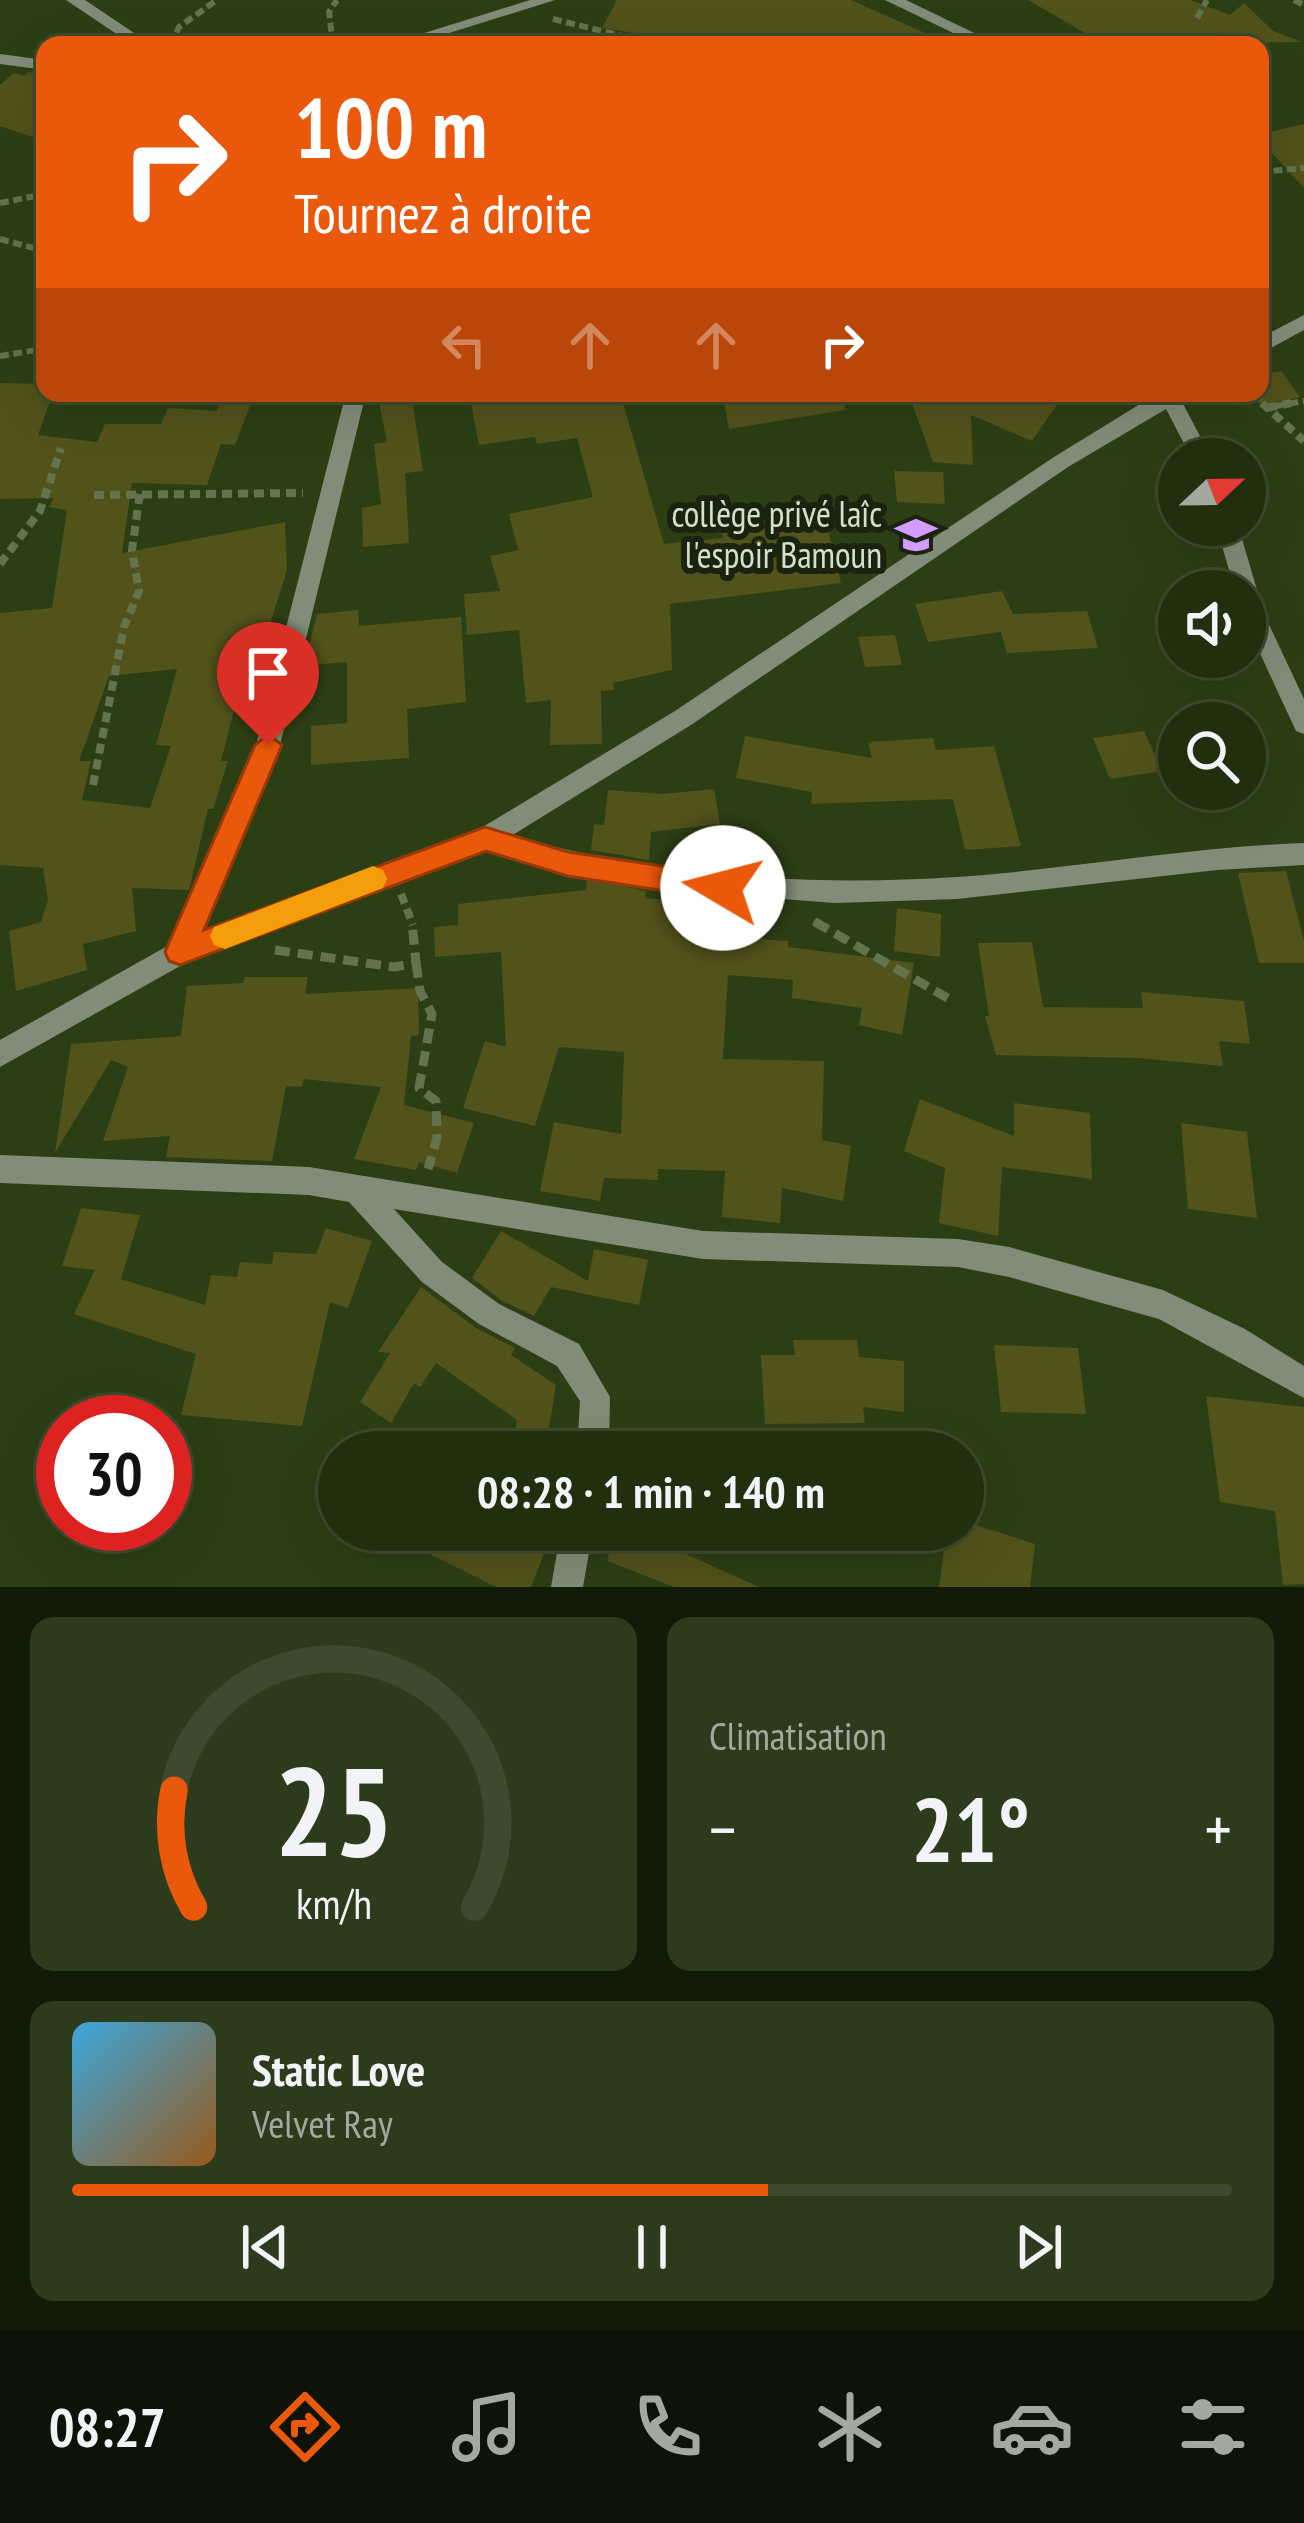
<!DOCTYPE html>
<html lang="fr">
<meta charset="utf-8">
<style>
:root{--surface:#212f0f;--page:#2d3b1d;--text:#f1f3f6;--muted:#a2a99e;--line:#3e4a2f;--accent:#ea580c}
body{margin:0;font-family:"PT Sans Narrow",sans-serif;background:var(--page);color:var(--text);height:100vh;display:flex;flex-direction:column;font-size:45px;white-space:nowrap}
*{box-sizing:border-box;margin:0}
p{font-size:39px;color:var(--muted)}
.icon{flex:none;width:66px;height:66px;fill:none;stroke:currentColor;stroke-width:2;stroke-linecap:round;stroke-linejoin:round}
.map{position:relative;height:1587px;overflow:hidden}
.drawer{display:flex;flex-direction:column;gap:30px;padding:30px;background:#121a08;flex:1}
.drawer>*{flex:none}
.banner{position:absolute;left:36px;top:36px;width:1233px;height:366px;border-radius:24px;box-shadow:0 12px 48px #0002,0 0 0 3px var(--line);background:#ea580c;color:#fff;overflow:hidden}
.needle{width:78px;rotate:68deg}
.fabs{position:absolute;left:1158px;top:438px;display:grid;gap:24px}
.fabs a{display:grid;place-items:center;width:108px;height:108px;border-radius:50%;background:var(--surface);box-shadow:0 12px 48px #0002,0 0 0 3px var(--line);font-size:60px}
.speed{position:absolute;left:36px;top:1395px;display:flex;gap:24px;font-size:60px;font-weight:700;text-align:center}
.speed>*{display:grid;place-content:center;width:156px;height:156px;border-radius:50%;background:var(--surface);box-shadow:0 12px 48px #0002,0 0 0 3px var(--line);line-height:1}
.speed .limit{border:18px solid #d22;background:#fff;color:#111}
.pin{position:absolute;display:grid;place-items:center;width:102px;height:102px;color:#fff;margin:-123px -51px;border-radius:50% 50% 50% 0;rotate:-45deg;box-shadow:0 0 12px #0007}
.pin .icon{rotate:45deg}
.me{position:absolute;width:132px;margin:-66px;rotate:278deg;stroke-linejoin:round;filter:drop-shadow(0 0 9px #0008)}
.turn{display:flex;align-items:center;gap:42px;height:252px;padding:0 60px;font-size:54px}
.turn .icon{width:156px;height:156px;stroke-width:2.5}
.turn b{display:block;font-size:84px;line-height:102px}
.lanes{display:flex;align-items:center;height:114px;padding:0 60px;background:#0003;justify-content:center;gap:60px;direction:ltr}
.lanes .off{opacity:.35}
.big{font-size:90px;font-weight:600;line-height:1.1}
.drawer .tile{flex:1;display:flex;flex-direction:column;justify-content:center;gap:18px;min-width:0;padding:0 42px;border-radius:24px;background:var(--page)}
.drawer .dial{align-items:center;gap:0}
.dial svg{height:312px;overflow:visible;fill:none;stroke:var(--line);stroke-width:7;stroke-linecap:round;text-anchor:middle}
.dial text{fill:var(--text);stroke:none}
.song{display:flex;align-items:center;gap:36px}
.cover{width:144px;height:144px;border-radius:18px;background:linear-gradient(135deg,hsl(200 70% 55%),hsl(30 70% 35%))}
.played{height:12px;border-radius:6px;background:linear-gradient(90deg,var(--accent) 60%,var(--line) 60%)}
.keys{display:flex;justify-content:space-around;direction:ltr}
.heat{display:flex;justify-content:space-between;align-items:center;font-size:66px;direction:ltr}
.drawer .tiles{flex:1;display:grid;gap:30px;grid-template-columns:1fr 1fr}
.tile:last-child{grid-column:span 2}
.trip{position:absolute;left:318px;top:1431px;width:666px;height:120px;border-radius:60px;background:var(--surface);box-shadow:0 12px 48px #0002,0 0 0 3px var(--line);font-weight:600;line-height:120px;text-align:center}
.tabs{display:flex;height:192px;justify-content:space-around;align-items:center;background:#0d1306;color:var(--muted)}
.tabs .icon{width:84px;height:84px}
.tabs .on{color:var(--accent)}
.tabs b{font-size:54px;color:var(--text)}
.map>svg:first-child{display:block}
</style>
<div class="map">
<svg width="1304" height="1587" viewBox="0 0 1304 1587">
<rect width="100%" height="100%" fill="#2c3f14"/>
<!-- building -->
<g fill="#52521b" fill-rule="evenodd">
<path d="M617 0H851L952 45H680L683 41 602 28Z"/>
<path d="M1028 0H1190L1230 15 1244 3 1273 31 1302 42 1106 45Z"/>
<path d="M29 72 45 74V141L0 126V85L14 73 24 76Z"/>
<path d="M1304 124V188L1261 141 1267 140 1261 134Z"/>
<path d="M1281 371 1300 397 1260 406V375Z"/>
<path d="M0 383 45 384V393H53L38 435 97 442 105 424H161L168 408 217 411 223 393H255L235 445 221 444 207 485 132 483 122 553 285 522 287 570 258 662H252L248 695H238L221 761H228L213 809H208L189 890 132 888 136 931 83 944 87 970 16 991 9 931 41 922 48 900 43 868 0 865V613L52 608 67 510 49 507 54 498 0 499ZM177 669 156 745 171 746 150 808 82 800 91 761H79L109 676Z"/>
<path d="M377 393H411L423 471 405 473 409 543 363 547 362 508 381 504 374 444 387 442Z"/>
<path d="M469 393H620L664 544 723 538 719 512 760 509 762 514 823 509 841 583 670 604 672 670 613 683 614 690 601 691 602 744 550 745 551 700 526 703 519 630 467 635 464 594 500 591 490 556 518 550 509 514 593 497 577 438 537 444 535 437 479 445Z"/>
<path d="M755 393H844L845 410 729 429 723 398Z"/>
<path d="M919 393H1065L1032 441 971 415 973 465 933 462 911 400 930 398Z"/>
<path d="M894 471 943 472 945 504 897 502Z"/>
<path d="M1002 591 1013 614 1087 611 1098 648 1007 653 1001 632 928 642 915 604Z"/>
<path d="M358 610 359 626 461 617 466 702 407 709 409 758 311 765V726L347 723V662L312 665 305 662 317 614Z"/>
<path d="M895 635 902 665 865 667 858 637Z"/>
<path d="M1144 731 1162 771 1110 779 1093 738Z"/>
<path d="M745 736 872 758 868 742 933 738 936 750 994 746 1021 846 965 850 953 799 811 804 812 792 736 778Z"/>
<path d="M714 789 720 824 651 832 649 860 591 850 594 824 604 825 608 790 663 794Z"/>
<path d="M1286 871 1304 941V963H1259L1238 873Z"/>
<path d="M587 878 646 891 645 898 684 901 682 933 788 941V947L914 963 902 1035 859 1025 862 1008 792 998 793 980 728 975 723 1059 824 1061 822 1140 851 1146 843 1201 782 1188 780 1223 722 1217 725 1171 658 1169V1180L604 1178 600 1201 540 1191 554 1122 621 1134 624 1052 559 1047 535 1126 463 1108 485 1041 506 1047 501 952 435 957 434 927 458 925V904L586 890Z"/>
<path d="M897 908 941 914 940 957 894 951Z"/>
<path d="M1032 942 1043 1007 1143 1008 1141 992 1244 1001 1250 1044 1219 1041 1223 1066 1138 1058 996 1055 985 1016H989L978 943Z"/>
<path d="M245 977H308L305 994 418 988 419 1035 411 1036 404 1105 474 1123 457 1173 419 1162 416 1170 354 1159 381 1087 304 1079 302 1087 286 1086 272 1161 166 1157 170 1136 103 1141 128 1067 111 1060 55 1153 71 1044 181 1036 187 986 243 983Z"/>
<path d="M920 1099 1014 1136V1103L1090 1113 1092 1179 1002 1167 998 1236 939 1223 945 1168 904 1151Z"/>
<path d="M1181 1123 1247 1132 1257 1218 1188 1209Z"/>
<path d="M81 1208 140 1215 121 1279 205 1305 211 1275 237 1277 240 1262 272 1264 274 1252 316 1254 326 1228 372 1241 348 1308 330 1302 302 1426 181 1415 196 1354 74 1314 95 1270 62 1266Z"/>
<path d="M501 1231 588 1281 594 1249 648 1260 639 1305 551 1287 534 1316 501 1300 472 1278Z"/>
<path d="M421 1287 476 1328 515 1348 511 1355 556 1385 545 1452H511L517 1420 436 1363 420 1387 414 1383 391 1423 360 1402 390 1353 378 1352Z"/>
<path d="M793 1340H857L859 1357 904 1361V1412L863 1407 865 1423 765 1424 761 1355H795Z"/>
<path d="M994 1345 1078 1348 1086 1414 1001 1412Z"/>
<path d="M1206 1396 1304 1407V1584L1283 1585 1275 1511 1220 1502Z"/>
<path d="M963 1521 1035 1544 1030 1587H939L947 1530H963Z"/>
<path d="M382 1530H553L531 1587H496Z"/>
<path d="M616 1530H687L681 1552 759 1587H674L607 1561Z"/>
</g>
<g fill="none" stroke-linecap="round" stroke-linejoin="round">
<!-- path-far2 -->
<g stroke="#62734e" stroke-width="6" stroke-dasharray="9 4.5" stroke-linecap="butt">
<path d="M1294 0 1304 5"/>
<path d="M1197 18 1207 0"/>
<path d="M553 19 659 45"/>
<path d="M171 45 179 27 217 0"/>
<path d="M333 45 329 12 337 0"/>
<path d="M1260 172 1304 168"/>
<path d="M0 203 45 194"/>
<path d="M0 239 45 251"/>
<path d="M0 356 43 349"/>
<path d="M1256 393 1264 406"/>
<path d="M1276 406 1304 401"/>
</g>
<!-- path-far1 -->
<g stroke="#62734e" stroke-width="8" stroke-dasharray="10 6" stroke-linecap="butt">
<path d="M1262 403 1304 441"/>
<path d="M1267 408 1291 403"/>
<path d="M94 495 303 493"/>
<path d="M0 564 40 511 61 448"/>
<path d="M93 785 124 627 139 591 132 550 140 493"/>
<path d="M401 894 413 925"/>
<path d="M814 921 821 925"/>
</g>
<!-- path -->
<g stroke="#62734e" stroke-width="9" stroke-dasharray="15 8" stroke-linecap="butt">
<path d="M815 922 951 1000"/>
<path d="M275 950 394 967 416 963 412 922"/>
<path d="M416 963 420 991 432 1014 419 1088 436 1101 437 1138 428 1169"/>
</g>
<!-- street -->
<g fill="#828d79" fill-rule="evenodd">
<path d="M66 0H85L152 45H133Z"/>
<path d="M530 0H555L411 45H386Z"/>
<path d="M885 0H906L999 45H978Z"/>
<path d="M0 54 45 60V70L0 64Z"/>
<path d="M1304 315V330L1260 354V338Z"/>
<path d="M346 393H366L280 745 201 932 476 831 675 711 1054 457 1158 393H1187L1181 400 1212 459H1192L1166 409 1068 467 691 725 511 836C657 876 807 887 957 877 1073 869 1187 847 1304 843V865L1217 870 957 899 835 903 661 890 485 850 189 961 0 1067V1040L171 944 256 745Z"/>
<path d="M1216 525H1238L1264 614 1304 699V734L1296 731 1245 621V591H1235Z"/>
<path d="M0 1155 309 1167 703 1231 958 1239 1009 1247 1163 1290 1245 1329 1304 1366V1398L1159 1319 1009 1277 958 1267 703 1259 394 1209 442 1262 499 1304 579 1344 610 1397 609 1452H577L580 1401 557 1366 479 1324 422 1282 349 1202 309 1195 0 1183Z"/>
<path d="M561 1530H593L583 1587H551Z"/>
</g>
</g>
<!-- route -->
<path fill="#ea580c" stroke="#983908" stroke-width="3" d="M268 734 282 745 204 930 485 827 568 852 723 875 733 879 737 888 733 897 723 900 568 876 486 851 180 965 169 961 165 952 255 745Z"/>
<!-- slow -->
<path fill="#f59e0b" d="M373 866 383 870 387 879 383 888 225 949 214 945 210 936 214 927Z"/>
<!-- icons -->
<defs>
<g id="school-bare" transform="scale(3.24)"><path d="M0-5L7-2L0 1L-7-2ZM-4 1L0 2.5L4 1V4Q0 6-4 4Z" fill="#d49cfc" stroke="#1a2310" stroke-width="2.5" paint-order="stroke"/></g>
</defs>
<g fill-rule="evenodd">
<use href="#school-bare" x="916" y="535"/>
</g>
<g text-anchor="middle" stroke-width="12" stroke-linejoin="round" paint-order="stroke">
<!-- poi labels -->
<g font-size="36" fill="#d4e1c8" stroke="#1a2310" text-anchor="end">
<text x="882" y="527">collège privé laîc<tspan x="882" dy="41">l'espoir Bamoun</tspan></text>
</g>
</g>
</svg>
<div class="fabs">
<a><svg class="needle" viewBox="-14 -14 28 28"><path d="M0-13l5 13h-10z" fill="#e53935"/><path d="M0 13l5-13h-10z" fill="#a2a99e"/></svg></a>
<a><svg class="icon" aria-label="sound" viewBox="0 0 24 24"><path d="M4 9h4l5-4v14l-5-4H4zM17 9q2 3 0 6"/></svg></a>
<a><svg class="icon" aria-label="search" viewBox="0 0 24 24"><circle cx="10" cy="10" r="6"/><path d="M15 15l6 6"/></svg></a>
</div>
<div class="speed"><div class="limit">30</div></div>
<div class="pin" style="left:268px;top:745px;background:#d93025"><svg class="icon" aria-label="arrive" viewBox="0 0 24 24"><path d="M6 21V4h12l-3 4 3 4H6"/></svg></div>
<svg class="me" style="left:723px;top:888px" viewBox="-20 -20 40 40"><circle r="19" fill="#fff"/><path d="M0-13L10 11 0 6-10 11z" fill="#ea580c"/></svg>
<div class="trip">08:28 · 1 min · 140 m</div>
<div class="banner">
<div class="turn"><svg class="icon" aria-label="right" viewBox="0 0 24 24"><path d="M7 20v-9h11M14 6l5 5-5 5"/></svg><div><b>100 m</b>Tournez à droite</div></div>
<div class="lanes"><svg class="icon off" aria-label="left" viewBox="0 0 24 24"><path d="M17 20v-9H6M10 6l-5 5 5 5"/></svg><svg class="icon off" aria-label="ahead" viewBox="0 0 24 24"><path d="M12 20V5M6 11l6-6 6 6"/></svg><svg class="icon off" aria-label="ahead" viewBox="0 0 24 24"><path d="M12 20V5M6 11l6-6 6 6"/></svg><svg class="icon" aria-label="right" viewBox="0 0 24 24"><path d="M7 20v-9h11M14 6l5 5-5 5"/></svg></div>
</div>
</div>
<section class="drawer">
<div class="tiles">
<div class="tile dial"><svg viewBox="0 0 100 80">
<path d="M14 69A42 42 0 1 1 86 69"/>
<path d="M14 69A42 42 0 0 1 9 39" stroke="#ea580c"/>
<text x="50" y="56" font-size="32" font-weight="700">25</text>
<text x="50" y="72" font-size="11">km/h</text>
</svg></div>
<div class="tile"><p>Climatisation</p>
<div class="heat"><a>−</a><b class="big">21°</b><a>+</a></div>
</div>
<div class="tile">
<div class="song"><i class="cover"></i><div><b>Static Love</b><p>Velvet Ray</p></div></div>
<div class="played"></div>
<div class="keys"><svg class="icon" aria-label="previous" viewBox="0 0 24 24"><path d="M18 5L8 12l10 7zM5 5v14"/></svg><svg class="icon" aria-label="pause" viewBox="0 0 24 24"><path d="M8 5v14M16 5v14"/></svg><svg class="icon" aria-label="next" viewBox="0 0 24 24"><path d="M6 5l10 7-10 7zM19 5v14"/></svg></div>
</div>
</div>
</section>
<nav class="tabs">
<b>08:27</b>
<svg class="icon on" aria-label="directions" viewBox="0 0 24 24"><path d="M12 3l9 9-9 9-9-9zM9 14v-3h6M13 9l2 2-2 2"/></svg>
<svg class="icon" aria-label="music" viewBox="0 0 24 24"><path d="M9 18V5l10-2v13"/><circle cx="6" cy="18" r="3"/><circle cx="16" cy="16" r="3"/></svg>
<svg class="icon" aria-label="phone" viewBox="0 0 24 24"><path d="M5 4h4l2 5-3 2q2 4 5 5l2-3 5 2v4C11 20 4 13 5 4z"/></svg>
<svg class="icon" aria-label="climate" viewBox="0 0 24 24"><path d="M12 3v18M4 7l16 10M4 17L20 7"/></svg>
<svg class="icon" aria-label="car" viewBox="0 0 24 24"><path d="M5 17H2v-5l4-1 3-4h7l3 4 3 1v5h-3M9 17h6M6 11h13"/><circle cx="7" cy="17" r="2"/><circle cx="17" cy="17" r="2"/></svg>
<svg class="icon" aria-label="filters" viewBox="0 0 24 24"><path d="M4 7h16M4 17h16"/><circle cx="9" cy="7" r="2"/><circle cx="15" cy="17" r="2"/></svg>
</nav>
